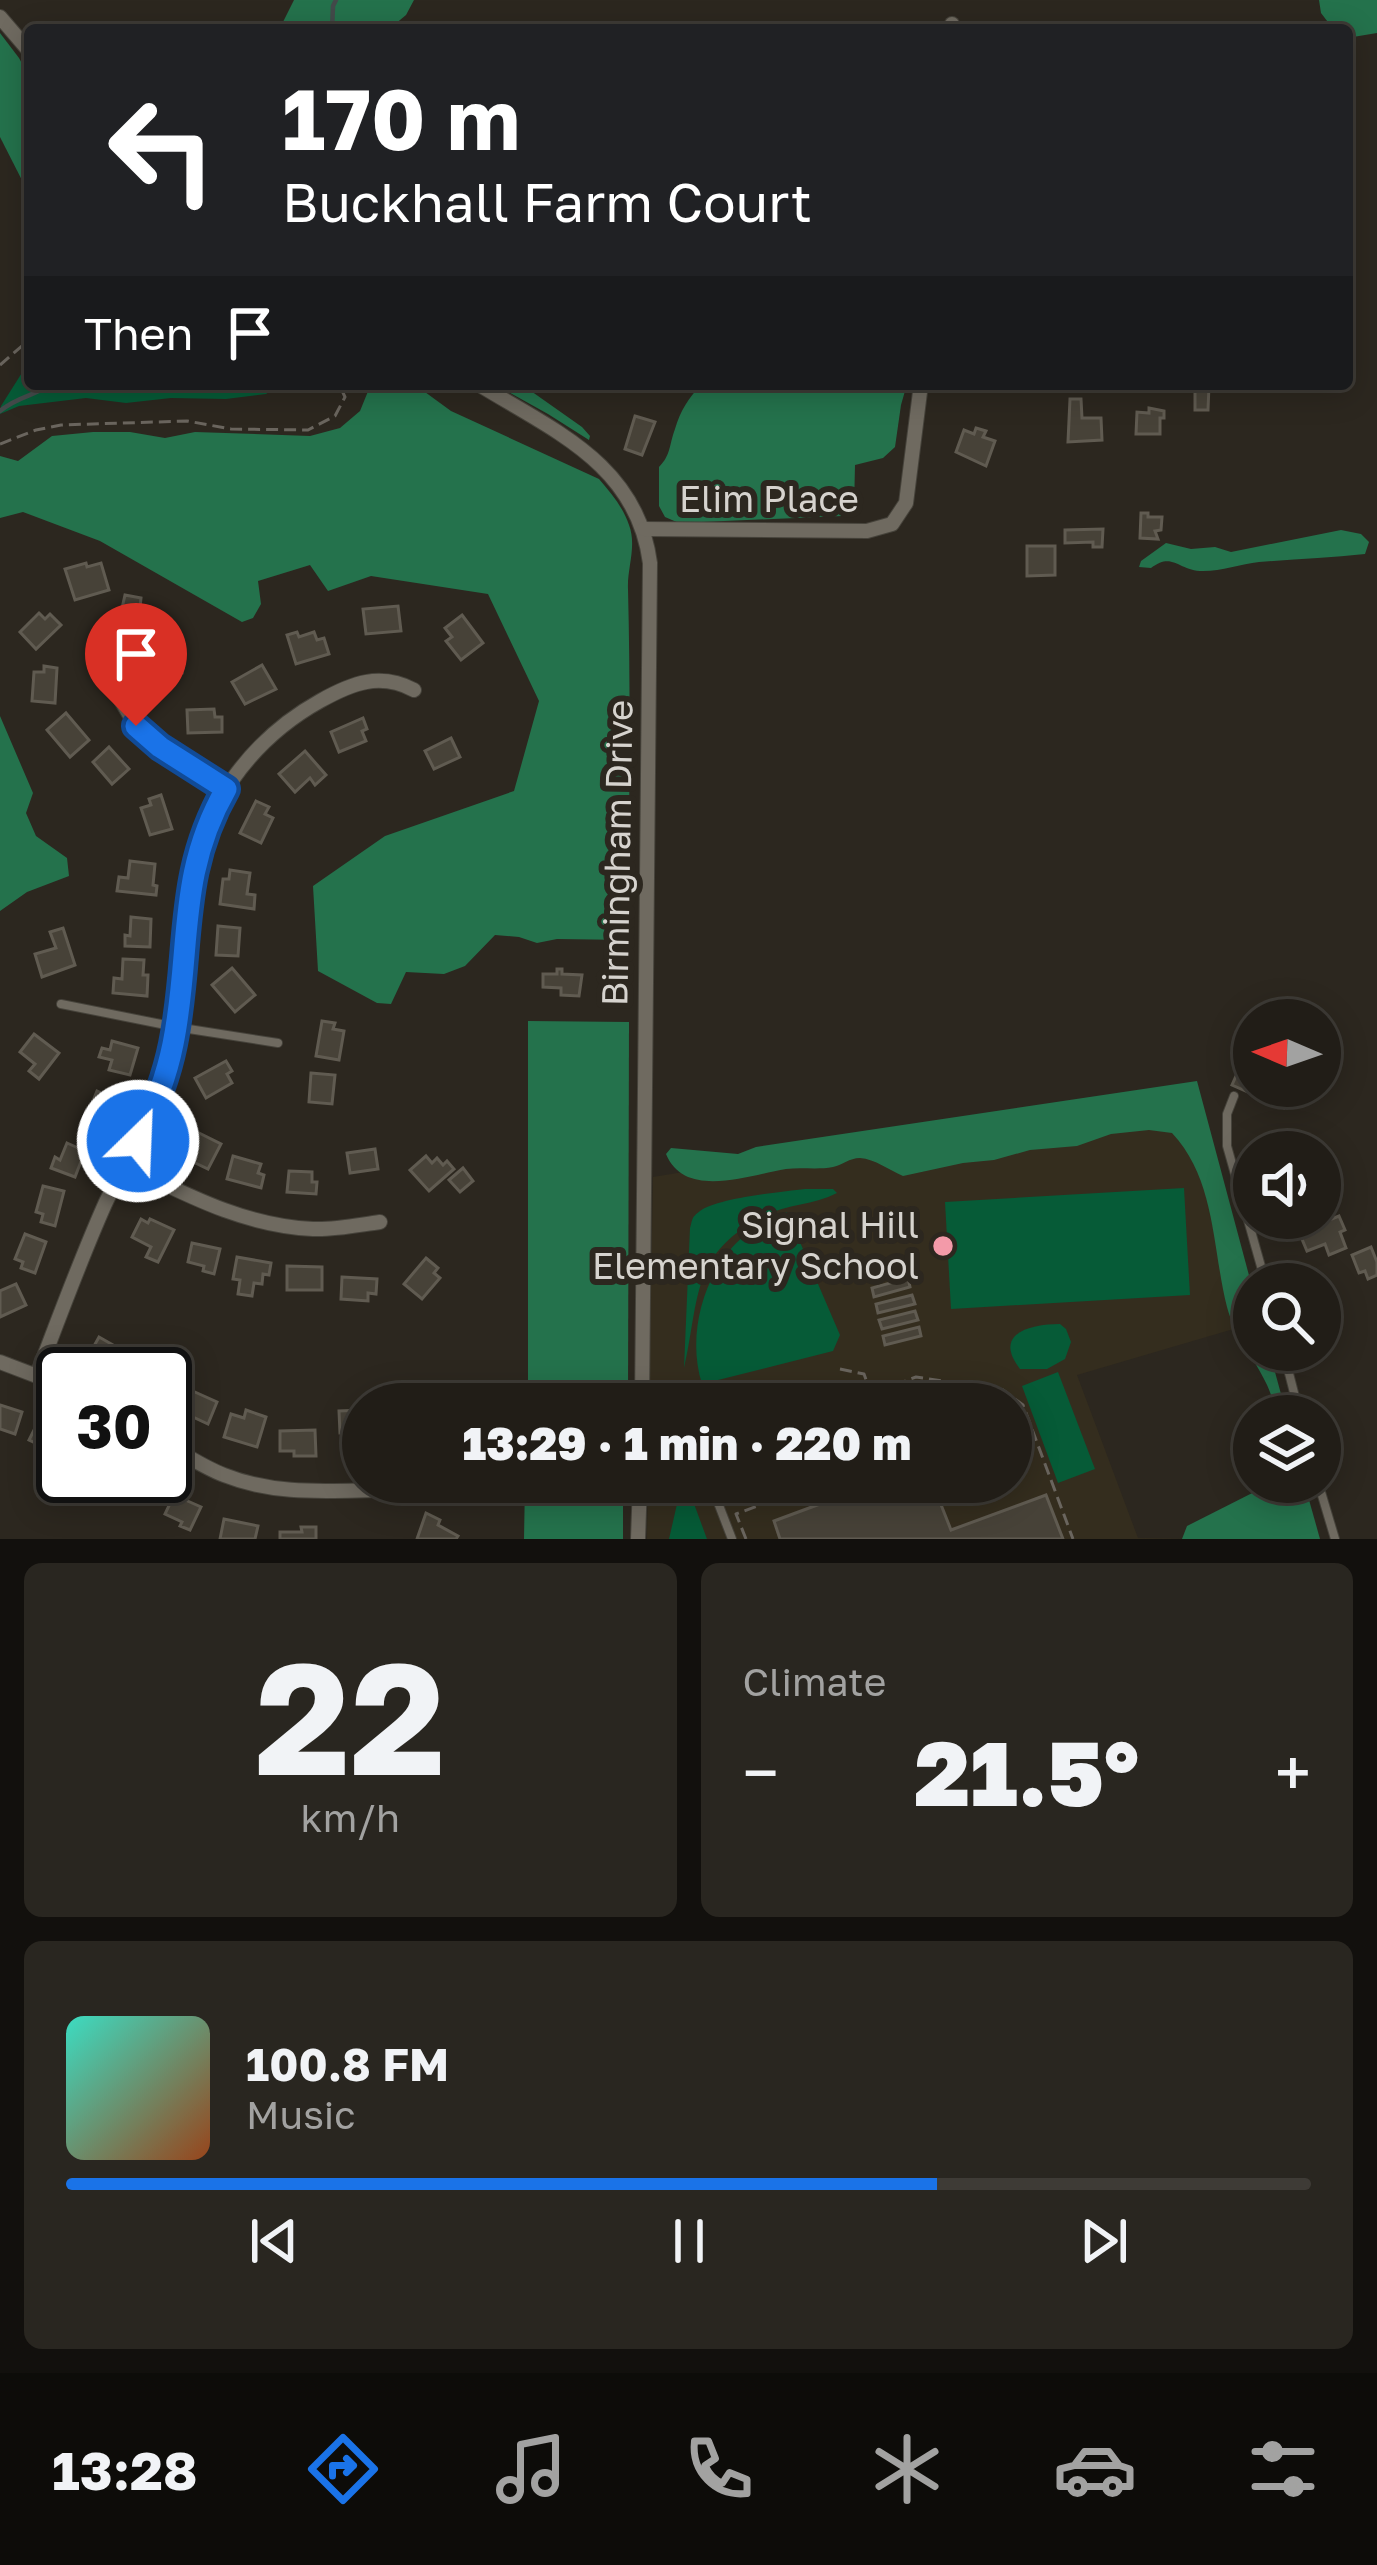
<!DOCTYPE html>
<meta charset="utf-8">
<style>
:root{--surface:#211d17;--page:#292620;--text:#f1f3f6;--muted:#a2a2a1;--line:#3e3b36;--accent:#1a73e8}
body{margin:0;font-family:"Golos Text",sans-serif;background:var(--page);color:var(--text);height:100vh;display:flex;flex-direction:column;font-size:45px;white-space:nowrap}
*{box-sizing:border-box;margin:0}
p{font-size:39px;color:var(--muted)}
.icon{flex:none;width:66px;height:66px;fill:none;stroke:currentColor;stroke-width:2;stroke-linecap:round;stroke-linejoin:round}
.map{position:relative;height:1539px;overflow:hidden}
.drawer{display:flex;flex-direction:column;gap:24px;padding:24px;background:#12100d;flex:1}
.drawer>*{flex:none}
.guide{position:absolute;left:24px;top:24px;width:1329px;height:366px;border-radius:12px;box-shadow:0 6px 30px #0003,0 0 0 3px var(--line);background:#202124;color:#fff;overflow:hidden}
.needle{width:78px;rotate:272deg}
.buttons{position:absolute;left:1233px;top:999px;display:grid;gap:24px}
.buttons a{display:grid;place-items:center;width:108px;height:108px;border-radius:50%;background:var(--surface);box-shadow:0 6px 30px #0003,0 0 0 3px var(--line);font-size:60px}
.speed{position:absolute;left:36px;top:1347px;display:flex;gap:24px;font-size:60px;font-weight:700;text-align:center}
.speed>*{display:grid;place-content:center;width:156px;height:156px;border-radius:50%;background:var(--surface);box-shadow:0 6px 30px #0003,0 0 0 3px var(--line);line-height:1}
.speed .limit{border:6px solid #111;border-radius:18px;background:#fff;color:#111}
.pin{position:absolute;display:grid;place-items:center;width:102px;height:102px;color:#fff;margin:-123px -51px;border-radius:50% 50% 50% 0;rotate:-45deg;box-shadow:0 0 12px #0007}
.pin .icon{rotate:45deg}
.me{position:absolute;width:132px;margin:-66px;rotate:24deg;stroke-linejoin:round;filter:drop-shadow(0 0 9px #0008)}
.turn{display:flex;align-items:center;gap:42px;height:252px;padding:0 60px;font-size:54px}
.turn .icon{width:156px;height:156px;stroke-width:2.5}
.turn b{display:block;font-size:84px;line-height:102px}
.then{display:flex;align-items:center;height:114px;padding:0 60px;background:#0003;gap:24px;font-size:45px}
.big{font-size:90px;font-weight:800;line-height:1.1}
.drawer .card{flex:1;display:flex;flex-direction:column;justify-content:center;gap:18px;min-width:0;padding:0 42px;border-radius:18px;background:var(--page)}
.drawer .dial{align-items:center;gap:0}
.dial b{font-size:156px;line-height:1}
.song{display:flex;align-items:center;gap:36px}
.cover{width:144px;height:144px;border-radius:18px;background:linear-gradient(135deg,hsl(170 70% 55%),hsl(20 70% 35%))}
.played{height:12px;border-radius:6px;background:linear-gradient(90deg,var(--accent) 70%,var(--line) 70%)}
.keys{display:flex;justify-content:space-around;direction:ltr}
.heat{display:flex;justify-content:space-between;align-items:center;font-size:66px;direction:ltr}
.drawer .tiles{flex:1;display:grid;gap:24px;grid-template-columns:1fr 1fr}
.card:last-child{grid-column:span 2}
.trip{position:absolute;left:342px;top:1383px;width:690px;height:120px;border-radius:60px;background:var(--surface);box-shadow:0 6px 30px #0003,0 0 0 3px var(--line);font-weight:800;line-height:120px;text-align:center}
.menu{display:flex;height:192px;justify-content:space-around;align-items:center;background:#0d0c09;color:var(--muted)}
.menu .icon{width:84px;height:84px}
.menu .selected{color:var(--accent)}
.menu b{font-size:54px;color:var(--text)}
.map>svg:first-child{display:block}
</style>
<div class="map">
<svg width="1377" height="1539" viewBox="0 0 1377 1539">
<rect width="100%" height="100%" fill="#2c271f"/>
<!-- built -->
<path fill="#342d1e" d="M1188 1089 1254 1323 1077 1375 1138 1538 1193 1539H647L648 1482H1011V1404H649L653 1177Z"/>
<!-- green -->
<g fill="#065b37">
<path d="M30 360V384H281L266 394 226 399 171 398 126 403 86 398 19 406 0 414 1 406Z"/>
<path d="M1184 1188 1190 1295 951 1309 945 1202Z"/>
<path d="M805 1189H833L837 1193C814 1205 787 1204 764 1216 690 1254 700 1298 684 1368L690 1228C693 1218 691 1218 700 1211 718 1198 780 1192 805 1189Z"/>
<path d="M787 1212 840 1335 833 1351 702 1384C686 1334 704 1269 745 1235 757 1224 773 1218 787 1212Z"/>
<path d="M1060 1324 1066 1329 1071 1342 1065 1359 1047 1369H1020C992 1333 1031 1324 1060 1324Z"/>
<path d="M1058 1372 1095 1469 1058 1483 1022 1386Z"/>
<path d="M676 1482H686L707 1539H669L680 1491 675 1485Z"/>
</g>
<!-- forest -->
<g fill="#24724c">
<path d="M294 0H414L406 15 388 30H279Z"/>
<path d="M1319 0H1377V33L1347 38V30H1334L1321 13Z"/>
<path d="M0 33 19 58 30 78V196L0 137Z"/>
<path d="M371 384H414L451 411 599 479C611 493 623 507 629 525 637 546 627 568 628 589 631 706 629 823 628 940L557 939 537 943 519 937 495 935 465 966 444 974 406 972 391 1004 377 1003 318 971 313 886 385 836 514 791 539 701 488 594 371 576 328 591 310 565 258 581 261 604 253 618 242 622 100 541 23 512 0 518V456L18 461 52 436 93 432H130L165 438 195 432 310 436 340 428 360 411Z"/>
<path d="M494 384H521L582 427 590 436 589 440 548 414Z"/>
<path d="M702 384H907L901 405 895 447 883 458 855 465 854 509 851 514 842 516 679 523 665 517 659 506V467C671 455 669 445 675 429 680 411 689 397 702 384Z"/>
<path d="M1341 530 1361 534 1369 542 1365 554C1330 558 1295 559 1259 562 1241 564 1222 571 1203 571 1178 571 1173 551 1151 568L1139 567 1141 561 1166 543 1191 549 1215 547 1231 552Z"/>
<path d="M0 716 33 793 26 813 36 836 67 858 69 876 27 892 0 911Z"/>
<path d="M528 1021 629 1022 628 1404H528Z"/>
<path d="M1197 1081 1254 1294V1350H1269L1287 1416H1278C1274 1405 1271 1392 1265 1381 1253 1356 1234 1334 1227 1307 1212 1248 1216 1180 1172 1133L1149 1130 1111 1134 1077 1146 1030 1150 994 1160 963 1163 903 1176C889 1170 875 1159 860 1158 849 1158 843 1165 833 1167 818 1170 801 1167 786 1169 748 1175 685 1200 666 1154L671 1148 738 1154 756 1147Z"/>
<path d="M525 1482H628L623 1505V1539H524Z"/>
<path d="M1274 1482H1304L1320 1539H1182L1187 1526Z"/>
</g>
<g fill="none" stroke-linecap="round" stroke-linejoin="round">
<!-- stream -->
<g stroke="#434a4a" stroke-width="4.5">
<path d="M332 30 333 6 336 0"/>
<path d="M0 411C18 396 35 396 51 384"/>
</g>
</g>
<!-- building -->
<g fill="#474238" stroke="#605b51" stroke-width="3">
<path d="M1195 385H1209L1208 410H1195Z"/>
<path d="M1070 399H1081L1082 418H1101L1102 440 1068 442Z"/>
<path d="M1149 408 1164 411V418H1160V434H1136L1137 412 1149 413Z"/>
<path d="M635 416 655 422 642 455 625 449Z"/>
<path d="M976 428 986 431 983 437 995 441 986 466 956 452 964 430 974 434Z"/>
<path d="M1141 513H1148V517H1162L1161 530 1155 531 1158 539 1140 538Z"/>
<path d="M1103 529 1102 547H1093V542L1065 543V530Z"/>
<path d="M1027 546H1055V575L1027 576Z"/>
<path d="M86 563 87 567 101 563 109 590 75 600 65 569Z"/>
<path d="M125 595 141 598 140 607 157 611 152 634 118 626Z"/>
<path d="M398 606 401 631 366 634 363 609Z"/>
<path d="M39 613 45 619 50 614 61 625 36 649 20 632Z"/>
<path d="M462 615 483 643 461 660 446 641 452 637 445 628Z"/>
<path d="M297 632 299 637 314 632 317 640 324 638 329 654 296 664 287 635Z"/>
<path d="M179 644 182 673 162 675 159 646Z"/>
<path d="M262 665 276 689 245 704 232 682Z"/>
<path d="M44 666 57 668 55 703 32 701 34 672H44Z"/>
<path d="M214 709 215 717H222V732L188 733 187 710Z"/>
<path d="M66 713 89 740 70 757 47 730Z"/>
<path d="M363 718 367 729 362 731 366 741 339 752 331 732Z"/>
<path d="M451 738 460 757 434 769 425 751Z"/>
<path d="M109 747 129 769 112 784 93 762Z"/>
<path d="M305 751 326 775 315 785 310 778 295 792 279 774Z"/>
<path d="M161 795 172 829 150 835 141 808 151 805 149 799Z"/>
<path d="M256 801 269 807 265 814 273 818 261 843 240 833Z"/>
<path d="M130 861 155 864 153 885 157 886 156 895 117 891 119 877 128 878Z"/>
<path d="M230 870 250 873 247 894 255 895 254 909 220 904 223 879H229Z"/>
<path d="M131 917 151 919 150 947 125 946V935L130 936Z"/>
<path d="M218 926 240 928 238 956 216 955Z"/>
<path d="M63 928 75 965 42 977 35 954 56 948 50 932Z"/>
<path d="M123 959 144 960 143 975H148L147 996 113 993 114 978 122 979Z"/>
<path d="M232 968 255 995 235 1012 212 985Z"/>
<path d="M557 969H562V974L582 975 579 996 561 995V988L543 987V974H557Z"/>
<path d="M322 1021 335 1023 333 1029 344 1031 339 1060 316 1056Z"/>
<path d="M34 1034 59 1053 39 1079 29 1071 35 1064 20 1052Z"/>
<path d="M112 1041 138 1048 130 1075 109 1070 112 1060 99 1057 102 1048 110 1050Z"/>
<path d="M226 1061 232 1071 227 1074 232 1083 206 1098 195 1078Z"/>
<path d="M1241 1065 1254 1071V1086L1293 1088 1284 1108 1232 1085Z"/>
<path d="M311 1073 335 1075 332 1104 309 1102Z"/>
<path d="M108 1089 120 1094 106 1126 86 1118 97 1091 106 1095Z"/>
<path d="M189 1128 221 1144 208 1169 183 1157 186 1151 179 1148Z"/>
<path d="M67 1143 85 1151 75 1177 51 1168 55 1157 60 1160Z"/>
<path d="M375 1149 378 1169 350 1173 347 1153Z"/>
<path d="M233 1156 261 1164 258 1173 264 1175 261 1188 227 1179Z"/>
<path d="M426 1156 432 1163 437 1158 443 1165 447 1161 454 1169 429 1191 410 1170Z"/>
<path d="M463 1168 473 1181 460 1192 449 1180Z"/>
<path d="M289 1171 312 1172V1182H317L316 1194 287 1192Z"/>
<path d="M43 1186 64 1191 55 1226 41 1222 43 1214 36 1212Z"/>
<path d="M1339 1216 1345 1230 1340 1232 1346 1248 1329 1255 1325 1244 1307 1251 1299 1232Z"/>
<path d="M141 1219 148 1223 150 1219 174 1230 158 1262 146 1257 151 1247 132 1237Z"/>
<path d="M25 1234 46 1242 35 1273 21 1268 23 1262 15 1259Z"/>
<path d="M192 1243 220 1249 214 1274 203 1271 204 1266 188 1262Z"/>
<path d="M1371 1247 1377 1262V1275L1368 1279 1365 1271 1359 1273 1352 1255Z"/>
<path d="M237 1257 271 1263 269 1275 263 1274 262 1284 254 1283 252 1296 238 1294 240 1280 233 1279Z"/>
<path d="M426 1258 438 1268 434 1273 440 1278 422 1299 404 1284Z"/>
<path d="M904 1261 906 1270 870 1279 867 1271Z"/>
<path d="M287 1266 322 1267V1290H287Z"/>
<path d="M342 1277 377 1279 376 1294 368 1293V1301L341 1299Z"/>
<path d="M908 1278 910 1287 874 1297 872 1288Z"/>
<path d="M16 1284 26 1305 0 1317V1291Z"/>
<path d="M912 1295 915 1304 878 1313 876 1304Z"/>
<path d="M915 1311 918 1320 882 1329 879 1320Z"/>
<path d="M919 1327 921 1336 885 1345 883 1336Z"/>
<path d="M99 1337 129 1354 118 1374 88 1357Z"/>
<path d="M186 1388 217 1402 208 1424 176 1409Z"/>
<path d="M0 1405 22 1412 15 1434 0 1429Z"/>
<path d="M246 1410 266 1417 257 1447 224 1437 231 1414 244 1418Z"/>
<path d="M363 1410V1433H340L339 1411Z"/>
<path d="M1011 1419 1027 1464 1011 1470Z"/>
<path d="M38 1422 46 1426 48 1422 63 1429 61 1455 29 1440Z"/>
<path d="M315 1430 316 1456H294V1451H280V1431Z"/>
<path d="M119 1476H148L151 1477 141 1497 116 1483Z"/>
<path d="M821 1482H844L841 1483 839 1497 841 1503 882 1488 880 1482H978L938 1497 951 1530 1046 1495 1063 1539H780L774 1521 828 1501Z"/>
<path d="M174 1495 201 1507 190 1530 180 1526 182 1522 165 1514Z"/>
<path d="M426 1513 440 1520 438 1525 458 1536 456 1539H417Z"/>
<path d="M224 1519 258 1526 255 1539H220Z"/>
<path d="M301 1527H316V1539H280V1532H302Z"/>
</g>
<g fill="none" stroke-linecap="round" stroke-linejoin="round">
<!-- lane casing -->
<g stroke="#46433b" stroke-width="10">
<g id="lane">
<path d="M61 1004 176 1027 278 1043"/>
<path d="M1234 1096 1227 1114V1146L1266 1284"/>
<path d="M1283 1350 1300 1416"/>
<path d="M710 1482 732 1539"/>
<path d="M1318 1482 1335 1539"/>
<path d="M716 1498 756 1482"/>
</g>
</g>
<!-- street casing -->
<g stroke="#46433b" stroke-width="16">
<g id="street">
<path d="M0 17 30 52"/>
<path d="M952 30V24"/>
<path d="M478 384C554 431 637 464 650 563L642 1404"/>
<path d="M644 529 867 531 892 524 906 503 921 384"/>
<path d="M109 680 136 726 146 737 226 789"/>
<path d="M125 1165C185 1194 244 1226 313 1229 335 1230 358 1225 380 1222"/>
<path d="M0 1362 63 1386"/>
<path d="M37 1375C59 1318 80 1260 105 1204 123 1166 149 1129 162 1089 182 1024 181 956 189 889 200 809 250 740 320 701 352 683 380 672 414 690"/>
<path d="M165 1443C184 1454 203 1467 224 1475 274 1495 324 1491 376 1490"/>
<path d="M638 1539 640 1482"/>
</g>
</g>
<!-- path -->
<g stroke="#6a655e" stroke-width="3" stroke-dasharray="12 6" stroke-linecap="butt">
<path d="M0 365 30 339"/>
<path d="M0 444 36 430 61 425 187 421 231 429 308 430 335 416 345 397 339 384"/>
<path d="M840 1369 864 1374 875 1404"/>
<path d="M797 1401 798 1404"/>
<path d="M844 1404 916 1377 1003 1390 1023 1405 1073 1539"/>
<path d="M1019 1440 1033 1434"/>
<path d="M746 1539 736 1514 819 1483"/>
</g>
<!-- lane -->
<use href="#lane" stroke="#6f6a60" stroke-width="8"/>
<!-- street -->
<use href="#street" stroke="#6f6a60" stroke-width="14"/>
</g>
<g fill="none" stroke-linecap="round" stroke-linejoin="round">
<!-- route casing -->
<g stroke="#114b97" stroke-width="30">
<path id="route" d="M136 726 160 747 226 789C176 876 192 951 173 1044 166 1079 154 1109 138 1141"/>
</g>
<!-- route -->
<use href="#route" stroke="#1a73e8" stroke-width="21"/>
</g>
<!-- markers -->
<circle fill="#f39aa9" stroke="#2c271f" stroke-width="4.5" cx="943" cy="1246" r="12"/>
<g text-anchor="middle" stroke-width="12" stroke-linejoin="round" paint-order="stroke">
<!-- street labels -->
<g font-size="36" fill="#d6d3ce" stroke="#2c271f">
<text x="769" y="512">Elim Place</text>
<text transform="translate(617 853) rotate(-89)" y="13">Birmingham Drive</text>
</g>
<!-- poi labels -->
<g font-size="36" fill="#d6d3ce" stroke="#2c271f" text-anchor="end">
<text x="919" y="1238">Signal Hill<tspan x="919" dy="41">Elementary School</tspan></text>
</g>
</g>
</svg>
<div class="buttons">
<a><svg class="needle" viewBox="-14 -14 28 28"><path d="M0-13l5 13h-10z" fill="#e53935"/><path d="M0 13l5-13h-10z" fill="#a2a2a1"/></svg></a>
<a><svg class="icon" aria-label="sound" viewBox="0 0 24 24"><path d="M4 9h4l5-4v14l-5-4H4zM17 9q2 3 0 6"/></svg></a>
<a><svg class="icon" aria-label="search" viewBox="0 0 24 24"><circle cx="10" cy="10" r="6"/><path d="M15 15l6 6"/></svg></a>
<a><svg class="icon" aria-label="layers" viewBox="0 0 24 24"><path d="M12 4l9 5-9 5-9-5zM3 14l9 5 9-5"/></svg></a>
</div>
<div class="speed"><div class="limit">30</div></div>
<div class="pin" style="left:136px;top:726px;background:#d93025"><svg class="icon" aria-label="arrive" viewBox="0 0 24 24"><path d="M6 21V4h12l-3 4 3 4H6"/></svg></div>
<svg class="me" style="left:138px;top:1141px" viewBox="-20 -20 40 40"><circle r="17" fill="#1a73e8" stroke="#fff" stroke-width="3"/><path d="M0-11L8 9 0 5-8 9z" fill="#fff"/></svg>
<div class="trip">13:29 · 1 min · 220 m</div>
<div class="guide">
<div class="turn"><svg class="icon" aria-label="left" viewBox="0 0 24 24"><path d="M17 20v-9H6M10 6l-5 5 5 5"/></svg><div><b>170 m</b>Buckhall Farm Court</div></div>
<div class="then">Then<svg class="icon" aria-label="arrive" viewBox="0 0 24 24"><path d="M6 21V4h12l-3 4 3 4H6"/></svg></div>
</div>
</div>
<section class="drawer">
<div class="tiles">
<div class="card dial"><b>22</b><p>km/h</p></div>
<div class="card"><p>Climate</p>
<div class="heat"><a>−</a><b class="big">21.5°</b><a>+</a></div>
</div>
<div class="card">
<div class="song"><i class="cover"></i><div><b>100.8 FM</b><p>Music</p></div></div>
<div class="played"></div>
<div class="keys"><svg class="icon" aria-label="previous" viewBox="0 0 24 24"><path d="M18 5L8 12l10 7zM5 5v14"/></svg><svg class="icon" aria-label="pause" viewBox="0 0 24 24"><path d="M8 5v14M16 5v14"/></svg><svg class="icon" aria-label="next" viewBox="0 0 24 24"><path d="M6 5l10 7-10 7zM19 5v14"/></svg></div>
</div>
</div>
</section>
<nav class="menu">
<b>13:28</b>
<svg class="icon selected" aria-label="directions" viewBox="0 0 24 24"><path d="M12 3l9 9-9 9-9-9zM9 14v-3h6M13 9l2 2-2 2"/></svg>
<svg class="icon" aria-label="music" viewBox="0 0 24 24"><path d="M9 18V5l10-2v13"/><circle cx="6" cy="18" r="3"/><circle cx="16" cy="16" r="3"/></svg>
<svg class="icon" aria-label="phone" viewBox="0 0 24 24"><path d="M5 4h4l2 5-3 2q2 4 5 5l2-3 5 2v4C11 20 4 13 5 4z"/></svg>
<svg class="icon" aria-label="climate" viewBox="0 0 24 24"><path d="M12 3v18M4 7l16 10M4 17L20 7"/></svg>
<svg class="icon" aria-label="car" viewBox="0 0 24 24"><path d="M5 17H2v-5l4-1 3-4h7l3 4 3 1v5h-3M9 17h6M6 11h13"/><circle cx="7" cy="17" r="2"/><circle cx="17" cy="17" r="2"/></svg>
<svg class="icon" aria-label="filters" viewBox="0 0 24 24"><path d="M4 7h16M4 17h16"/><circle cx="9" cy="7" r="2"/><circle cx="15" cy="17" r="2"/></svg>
</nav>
